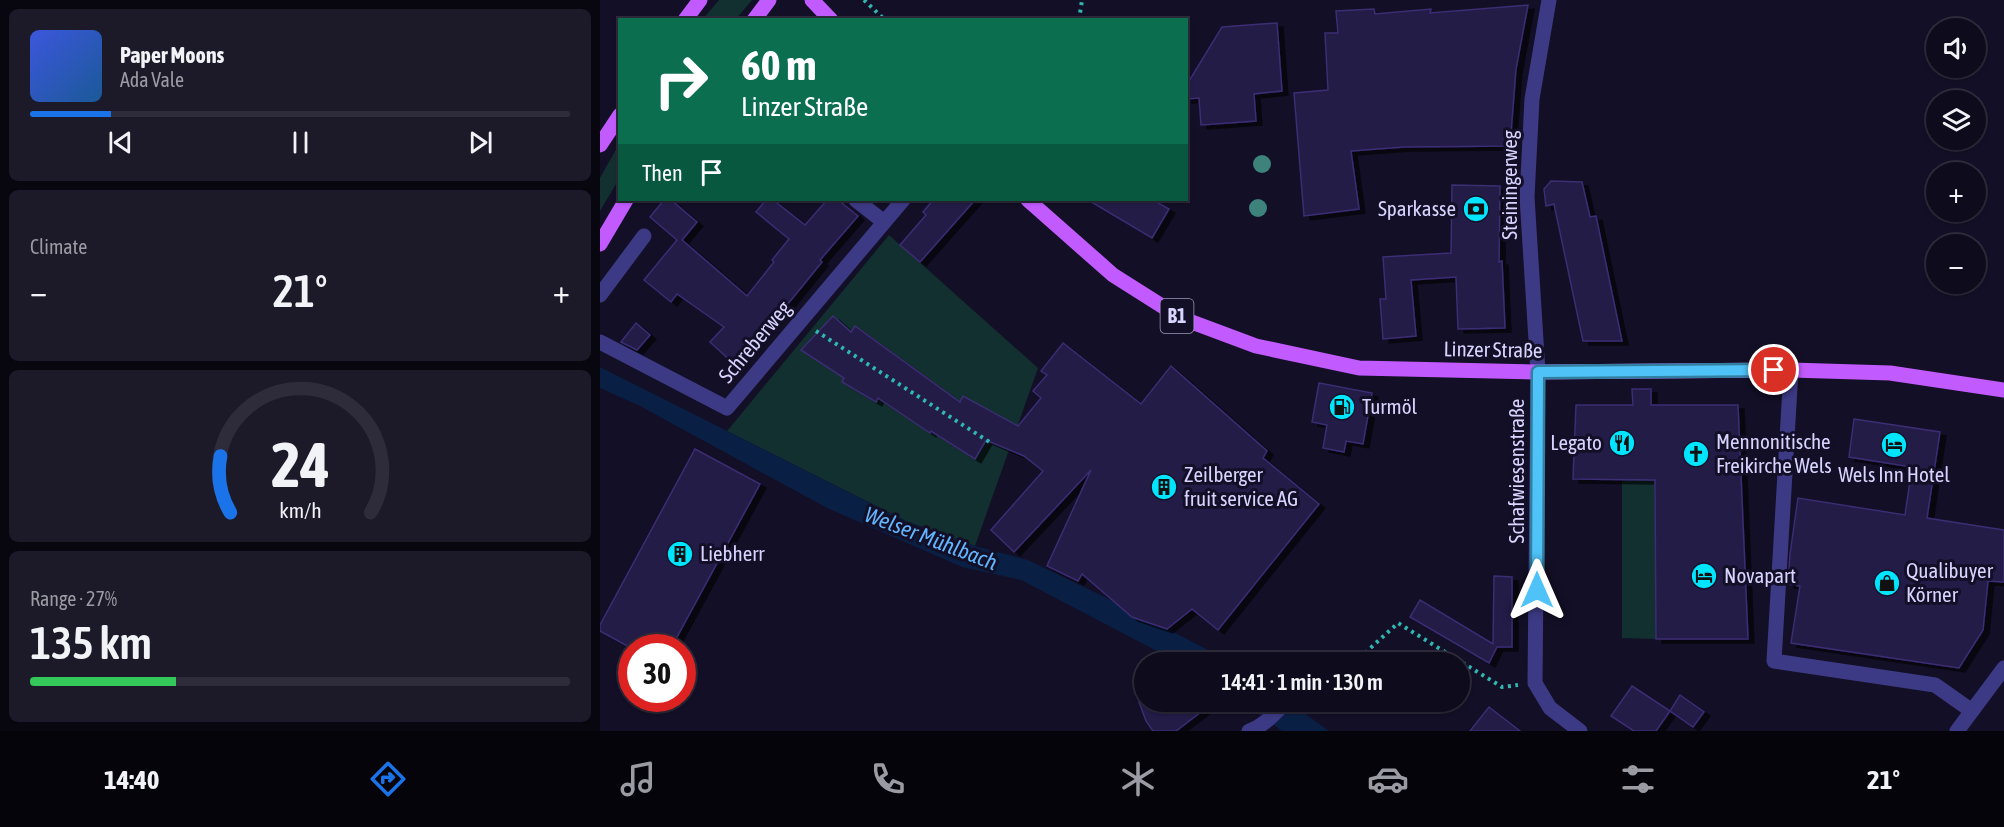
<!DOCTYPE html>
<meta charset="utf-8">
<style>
:root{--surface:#0e0b1c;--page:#1c1929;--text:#f1f3f6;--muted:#9b9ba3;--line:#2e2b3b;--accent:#1a73e8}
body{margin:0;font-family:"Asap Condensed",sans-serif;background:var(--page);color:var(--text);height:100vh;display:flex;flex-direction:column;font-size:22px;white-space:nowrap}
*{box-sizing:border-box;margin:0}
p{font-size:20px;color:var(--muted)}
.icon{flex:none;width:33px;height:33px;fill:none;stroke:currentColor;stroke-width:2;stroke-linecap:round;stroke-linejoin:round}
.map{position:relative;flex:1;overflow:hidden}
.panel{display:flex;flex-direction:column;gap:9px;padding:9px;background:#08060f;width:600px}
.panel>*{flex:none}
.banner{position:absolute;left:18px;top:18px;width:570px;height:183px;border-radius:0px;box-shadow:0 2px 4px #0004,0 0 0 2px var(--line);background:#0b6e4f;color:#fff;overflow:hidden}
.buttons{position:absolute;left:1326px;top:18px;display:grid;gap:12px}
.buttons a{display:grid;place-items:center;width:60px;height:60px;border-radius:50%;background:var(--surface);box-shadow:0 2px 4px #0004,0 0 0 2px var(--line);font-size:30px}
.speed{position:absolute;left:18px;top:634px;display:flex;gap:12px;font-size:30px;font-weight:700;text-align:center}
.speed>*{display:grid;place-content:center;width:78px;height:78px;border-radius:50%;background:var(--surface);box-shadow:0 2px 4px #0004,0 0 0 2px var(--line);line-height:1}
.speed .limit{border:9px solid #d22;background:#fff;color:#111}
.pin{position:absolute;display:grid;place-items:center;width:51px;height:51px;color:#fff;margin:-26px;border:3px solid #fff;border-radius:50%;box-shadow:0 2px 6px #0007}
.me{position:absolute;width:66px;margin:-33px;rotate:0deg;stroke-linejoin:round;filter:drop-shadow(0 0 4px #0008)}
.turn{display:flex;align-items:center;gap:21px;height:126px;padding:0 24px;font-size:27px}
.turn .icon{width:78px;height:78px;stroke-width:2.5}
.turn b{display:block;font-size:42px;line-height:51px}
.then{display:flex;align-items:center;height:57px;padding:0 24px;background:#0003;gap:12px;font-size:22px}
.big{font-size:45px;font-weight:600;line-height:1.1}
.panel .tile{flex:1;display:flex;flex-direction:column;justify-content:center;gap:9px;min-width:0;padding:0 21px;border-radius:9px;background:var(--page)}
.panel .dial{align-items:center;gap:0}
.dial svg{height:156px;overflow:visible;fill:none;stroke:var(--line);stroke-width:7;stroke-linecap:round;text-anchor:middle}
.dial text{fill:var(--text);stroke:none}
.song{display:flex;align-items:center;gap:18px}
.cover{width:72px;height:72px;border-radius:9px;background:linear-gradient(135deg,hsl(230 70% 55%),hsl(210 70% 35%))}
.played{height:6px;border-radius:3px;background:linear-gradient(90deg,var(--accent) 15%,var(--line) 15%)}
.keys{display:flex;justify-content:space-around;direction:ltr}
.heat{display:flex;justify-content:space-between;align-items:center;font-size:33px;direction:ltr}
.charge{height:9px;border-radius:4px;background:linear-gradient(90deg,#34c759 27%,var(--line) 0)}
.trip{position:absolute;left:534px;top:652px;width:336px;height:60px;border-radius:30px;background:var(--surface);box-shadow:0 2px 4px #0004,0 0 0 2px var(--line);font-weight:600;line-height:60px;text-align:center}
.tab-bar{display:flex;height:96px;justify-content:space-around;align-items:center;background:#06040b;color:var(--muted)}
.tab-bar .icon{width:42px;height:42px}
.tab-bar .selected{color:var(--accent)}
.tab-bar b{font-size:27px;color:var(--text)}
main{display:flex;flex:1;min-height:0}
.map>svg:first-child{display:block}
</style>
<main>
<section class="panel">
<div class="tile">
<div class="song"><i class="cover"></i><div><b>Paper Moons</b><p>Ada Vale</p></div></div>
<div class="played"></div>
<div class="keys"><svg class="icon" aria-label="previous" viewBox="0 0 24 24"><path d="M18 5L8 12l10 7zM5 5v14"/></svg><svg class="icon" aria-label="pause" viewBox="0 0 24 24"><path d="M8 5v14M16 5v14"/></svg><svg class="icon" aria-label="next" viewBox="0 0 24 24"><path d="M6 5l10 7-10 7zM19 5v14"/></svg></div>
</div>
<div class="tile"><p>Climate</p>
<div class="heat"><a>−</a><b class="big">21°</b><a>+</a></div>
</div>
<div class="tile dial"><svg viewBox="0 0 100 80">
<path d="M14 69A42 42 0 1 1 86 69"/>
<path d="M14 69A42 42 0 0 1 9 40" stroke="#1a73e8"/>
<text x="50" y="56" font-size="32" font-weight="700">24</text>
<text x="50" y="72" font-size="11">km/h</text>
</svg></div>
<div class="tile"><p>Range · 27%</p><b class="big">135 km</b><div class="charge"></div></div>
</section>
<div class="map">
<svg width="1404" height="731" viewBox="0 0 1404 731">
<defs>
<filter id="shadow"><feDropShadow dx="6" dy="4" stdDeviation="0" flood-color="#0009"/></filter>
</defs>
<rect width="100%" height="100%" fill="#130f26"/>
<!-- green -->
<g fill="#12302f">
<path d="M119 0H152L136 19H103Z"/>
<path d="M19 144V179L0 211V178Z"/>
<path d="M289 235 438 368 375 546 306 521 127 431Z"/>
<path d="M1022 480H1055L1056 639 1022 638Z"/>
</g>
<!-- water -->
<g fill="#0a1f44">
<path d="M0 367 306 521 375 546 428 560 515 602 610 651 629 663H580L421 580 362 567 227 508 40 406 0 388Z"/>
<path d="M642 702H689L729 731H682Z"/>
</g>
<!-- building -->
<g fill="#241b47" stroke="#3b2d73" stroke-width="1.5" filter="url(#shadow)">
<path d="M928 5 916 69 910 146 804 147 751 151 759 209 704 216 694 93 728 90 725 33H738L736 11 774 9 775 14 831 9 830 13Z"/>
<path d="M677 23 682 91 654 94 656 121 601 125 599 98 586 99V86L622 27Z"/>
<path d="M951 181 982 182 990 217 996 216 1022 341H983L954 204 946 206 944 189Z"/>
<path d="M852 185 900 186 899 262 902 261 905 328 858 329 856 277 811 280 816 336 783 339 780 299H786L783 257 851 253Z"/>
<path d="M64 200H71L97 222 82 240 147 296 174 262 172 260 189 239 156 212 166 200H173L205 225 227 200H238L258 216 220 260 222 262 161 337 135 365 110 342 124 327 77 294 71 302 44 280 77 240 50 217Z"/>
<path d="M333 200H375L320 262 300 245 326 215 323 212Z"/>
<path d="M488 200H553L569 209 552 238Z"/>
<path d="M233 316 251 332 255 326 360 402 363 396 418 426 441 398 433 391 447 375 441 371 463 343 541 404 571 366 667 451 663 458 719 504 618 630 592 609 567 629 532 617 482 574 478 581 447 566 491 470 414 552 391 530 443 471 424 456 386 440 375 459 331 431 330 433 278 398 276 402 242 382 244 378 201 350Z"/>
<path d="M36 323 50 335 37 350 21 342Z"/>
<path d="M719 383 772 393 763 444 746 441 744 452 723 448 727 425 712 422Z"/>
<path d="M1032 389H1051V405H1138L1148 639H1056L1055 480 973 479 976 405H1033Z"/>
<path d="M1254 419 1340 432 1327 518 1404 530V582L1388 581 1383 630 1359 668 1191 643 1200 586 1188 584 1190 554 1198 498 1305 515 1312 467 1249 457Z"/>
<path d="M95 449 160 484 71 648H31L0 631V625Z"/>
<path d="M894 576 912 577V647H897L889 663 810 617 820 600 893 644Z"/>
<path d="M1032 686 1070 711 1056 731H1034L1011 716Z"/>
<path d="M1080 695 1104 712 1093 727 1070 711Z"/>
<path d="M539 702H614L576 731H553L546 721Z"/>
<path d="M889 707 920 731H870Z"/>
</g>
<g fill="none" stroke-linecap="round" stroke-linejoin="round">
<!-- path -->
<g stroke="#2fb8b0" stroke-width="4" stroke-dasharray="3 4.5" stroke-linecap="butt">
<path d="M264 0 285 20"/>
<path d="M479 20 482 0"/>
<path d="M216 331 391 443"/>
<path d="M754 663 798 623 902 687 918 685"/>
<path d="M702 703 709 705 712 702"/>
</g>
<!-- minor -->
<g stroke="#3d3a85" stroke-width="15">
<path d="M949 0 932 99 927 197 938 372 935 683 950 708 980 731"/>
<path d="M256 200 284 222"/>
<path d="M0 295 44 236"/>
<path d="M0 342 127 408 303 200"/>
<path d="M1191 370 1174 661 1335 685 1372 711"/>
<path d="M649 731C664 726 674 714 686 702"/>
<path d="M1357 731 1404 668"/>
</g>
<!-- major -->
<g stroke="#c25bff" stroke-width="15">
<path d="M212 0 231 20"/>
<path d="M85 20 100 0"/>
<path d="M154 20 169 0"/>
<path d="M0 145 20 115"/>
<path d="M428 200 513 275 581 318 656 346 759 368 938 372 1191 370 1290 373 1404 390"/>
<path d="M0 244 26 200"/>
</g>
</g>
<!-- trees -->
<g fill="#3d827b">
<circle cx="662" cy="164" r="9"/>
<circle cx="658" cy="208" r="9"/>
</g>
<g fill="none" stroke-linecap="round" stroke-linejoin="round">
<!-- route casing -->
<g stroke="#337fa1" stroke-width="15">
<path id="route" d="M937 590 938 372 1174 370"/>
</g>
<!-- route -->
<use href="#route" stroke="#4fc3f7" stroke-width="10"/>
</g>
<!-- icons -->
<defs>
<g id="bank-disc" transform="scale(1.35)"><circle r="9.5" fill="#00e5ff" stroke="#130f26"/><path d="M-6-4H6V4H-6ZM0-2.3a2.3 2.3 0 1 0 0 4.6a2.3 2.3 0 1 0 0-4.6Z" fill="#111"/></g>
<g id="fuel-disc" transform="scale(1.35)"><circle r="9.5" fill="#00e5ff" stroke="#130f26"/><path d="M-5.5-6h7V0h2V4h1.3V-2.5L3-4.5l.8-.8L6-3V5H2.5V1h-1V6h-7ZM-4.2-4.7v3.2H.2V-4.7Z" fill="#111"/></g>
<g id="restaurant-disc" transform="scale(1.35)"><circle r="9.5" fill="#00e5ff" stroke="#130f26"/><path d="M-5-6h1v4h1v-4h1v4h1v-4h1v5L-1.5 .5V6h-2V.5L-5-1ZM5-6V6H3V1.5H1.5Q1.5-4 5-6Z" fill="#111"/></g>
<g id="hotel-disc" transform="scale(1.35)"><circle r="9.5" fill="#00e5ff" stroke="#130f26"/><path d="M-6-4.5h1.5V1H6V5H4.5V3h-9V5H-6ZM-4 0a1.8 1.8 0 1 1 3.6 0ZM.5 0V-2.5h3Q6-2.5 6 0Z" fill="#111"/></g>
<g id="church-disc" transform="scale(1.35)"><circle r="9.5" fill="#00e5ff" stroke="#130f26"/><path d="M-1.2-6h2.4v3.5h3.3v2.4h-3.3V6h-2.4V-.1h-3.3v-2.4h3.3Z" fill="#111"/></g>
<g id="building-disc" transform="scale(1.35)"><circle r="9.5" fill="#00e5ff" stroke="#130f26"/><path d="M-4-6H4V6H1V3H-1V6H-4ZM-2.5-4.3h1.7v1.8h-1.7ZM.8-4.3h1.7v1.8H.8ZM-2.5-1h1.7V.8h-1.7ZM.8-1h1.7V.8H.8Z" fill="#111"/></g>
<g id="shop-disc" transform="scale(1.35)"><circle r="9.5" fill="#00e5ff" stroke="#130f26"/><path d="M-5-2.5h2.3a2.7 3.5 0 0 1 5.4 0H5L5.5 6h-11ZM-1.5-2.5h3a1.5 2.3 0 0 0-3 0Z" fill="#111"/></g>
</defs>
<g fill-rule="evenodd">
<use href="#bank-disc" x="876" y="209"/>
<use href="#fuel-disc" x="742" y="407"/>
<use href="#restaurant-disc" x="1022" y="443"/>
<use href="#hotel-disc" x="1294" y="445"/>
<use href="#church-disc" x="1096" y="454"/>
<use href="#building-disc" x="564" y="487"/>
<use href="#building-disc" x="80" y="554"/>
<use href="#hotel-disc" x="1104" y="576"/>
<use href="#shop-disc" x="1287" y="583"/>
</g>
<g text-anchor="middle" stroke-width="6" stroke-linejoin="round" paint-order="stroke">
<!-- shield labels -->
<rect fill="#130f26" stroke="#9e99be" stroke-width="1.5" x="560.5" y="299" width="33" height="34" rx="4.5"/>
<g font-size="20" font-weight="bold" fill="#d9d4ff">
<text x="577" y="323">B1</text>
</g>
<!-- street labels -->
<g font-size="21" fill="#d9d4ff" stroke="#130f26">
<text transform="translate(910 185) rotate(-90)" y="7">Steiningerweg</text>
<text transform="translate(155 342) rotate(-50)" y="7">Schreberweg</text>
<text transform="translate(893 350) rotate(1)" y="7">Linzer Straße</text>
<text transform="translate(917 471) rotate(-90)" y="7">Schafwiesenstraße</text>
</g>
<!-- poi labels -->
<g font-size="21" fill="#d9d4ff" stroke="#130f26" text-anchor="start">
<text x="856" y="216" text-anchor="end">Sparkasse</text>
<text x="762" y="414">Turmöl</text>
<text x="1116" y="449">Mennonitische<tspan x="1116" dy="24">Freikirche Wels</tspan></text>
<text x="1002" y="450" text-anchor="end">Legato</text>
<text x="584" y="482">Zeilberger<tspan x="584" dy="24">fruit service AG</tspan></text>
<text x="1294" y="482" text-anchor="middle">Wels Inn Hotel</text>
<text x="100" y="561">Liebherr</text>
<text x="1306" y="578">Qualibuyer<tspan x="1306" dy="24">Körner</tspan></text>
<text x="1124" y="583">Novapart</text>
</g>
<!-- water labels -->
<g font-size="22" font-style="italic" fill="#62b6ff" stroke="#130f26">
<text transform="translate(331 538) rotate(21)" y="8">Welser Mühlbach</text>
</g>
</g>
</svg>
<div class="buttons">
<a><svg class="icon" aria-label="sound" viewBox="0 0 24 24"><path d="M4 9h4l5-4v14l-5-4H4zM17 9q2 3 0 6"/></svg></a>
<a><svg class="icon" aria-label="layers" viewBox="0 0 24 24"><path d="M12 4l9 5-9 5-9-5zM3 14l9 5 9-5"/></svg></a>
<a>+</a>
<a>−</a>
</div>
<div class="speed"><div class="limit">30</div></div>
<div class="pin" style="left:1174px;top:370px;background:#d93025"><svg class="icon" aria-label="arrive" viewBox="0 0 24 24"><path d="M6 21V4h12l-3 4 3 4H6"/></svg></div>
<svg class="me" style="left:937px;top:590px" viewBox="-20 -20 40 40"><path d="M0-17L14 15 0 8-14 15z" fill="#4fc3f7" stroke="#fff" stroke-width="4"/></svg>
<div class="trip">14:41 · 1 min · 130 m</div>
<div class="banner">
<div class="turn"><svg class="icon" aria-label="right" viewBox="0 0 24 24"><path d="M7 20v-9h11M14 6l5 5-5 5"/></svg><div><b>60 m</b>Linzer Straße</div></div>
<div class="then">Then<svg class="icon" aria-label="arrive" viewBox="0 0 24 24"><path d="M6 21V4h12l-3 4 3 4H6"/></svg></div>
</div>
</div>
</main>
<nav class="tab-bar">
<b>14:40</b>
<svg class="icon selected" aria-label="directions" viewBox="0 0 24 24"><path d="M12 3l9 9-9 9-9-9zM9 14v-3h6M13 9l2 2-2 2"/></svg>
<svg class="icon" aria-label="music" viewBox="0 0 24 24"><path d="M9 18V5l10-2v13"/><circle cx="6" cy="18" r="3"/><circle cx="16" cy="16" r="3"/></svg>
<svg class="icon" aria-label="phone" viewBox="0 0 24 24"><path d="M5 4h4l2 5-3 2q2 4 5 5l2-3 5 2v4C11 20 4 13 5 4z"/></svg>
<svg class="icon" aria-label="climate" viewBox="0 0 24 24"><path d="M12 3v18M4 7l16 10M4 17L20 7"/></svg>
<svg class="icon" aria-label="car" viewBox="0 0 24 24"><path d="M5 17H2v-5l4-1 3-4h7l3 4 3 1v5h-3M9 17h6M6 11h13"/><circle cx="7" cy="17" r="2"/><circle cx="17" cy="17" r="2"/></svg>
<svg class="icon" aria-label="filters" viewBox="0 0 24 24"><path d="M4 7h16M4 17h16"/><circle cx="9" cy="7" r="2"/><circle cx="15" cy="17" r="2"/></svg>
<b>21°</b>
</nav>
